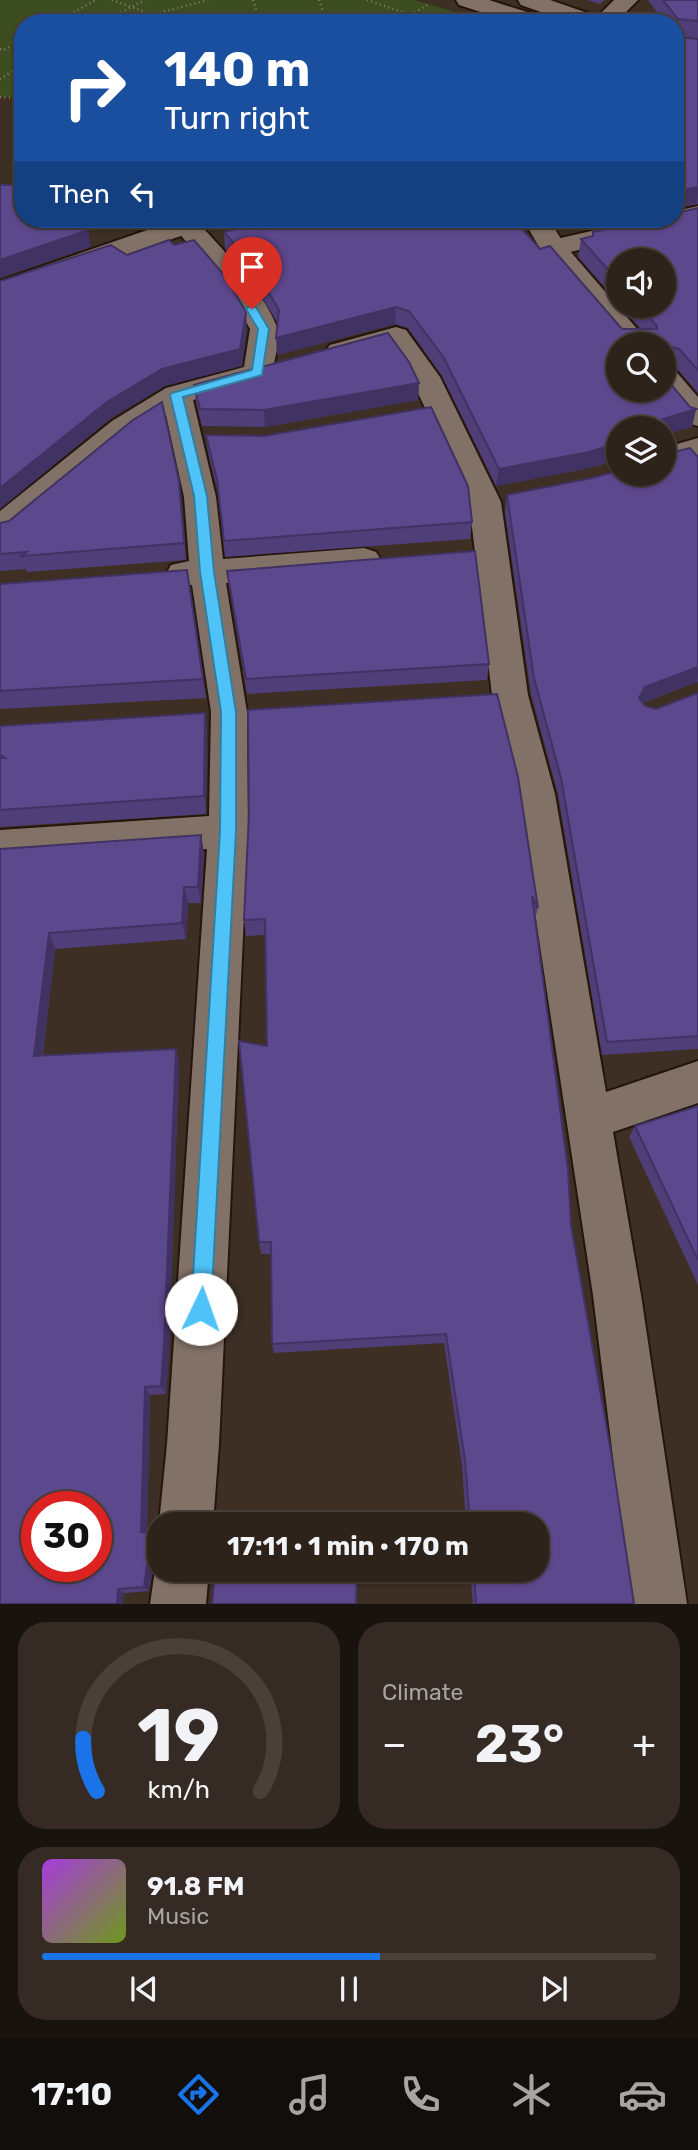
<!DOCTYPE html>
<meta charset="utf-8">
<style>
:root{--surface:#2e231b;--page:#362b24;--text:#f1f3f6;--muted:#a7a4a3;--line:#49403a;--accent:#1a73e8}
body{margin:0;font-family:Rubik,sans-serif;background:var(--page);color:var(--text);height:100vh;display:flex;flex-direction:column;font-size:26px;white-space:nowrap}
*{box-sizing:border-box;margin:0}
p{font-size:23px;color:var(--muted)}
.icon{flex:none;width:38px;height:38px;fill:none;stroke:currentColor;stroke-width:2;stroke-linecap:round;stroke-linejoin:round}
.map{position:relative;height:1604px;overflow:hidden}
.side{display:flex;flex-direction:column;gap:18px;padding:18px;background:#19130f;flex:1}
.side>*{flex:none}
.banner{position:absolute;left:14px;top:14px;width:670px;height:214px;border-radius:28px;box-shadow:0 2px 5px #0004,0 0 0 2px var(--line);background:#1a4fa0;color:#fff;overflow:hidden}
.fabs{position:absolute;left:606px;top:248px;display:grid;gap:14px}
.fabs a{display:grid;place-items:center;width:70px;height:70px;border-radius:50%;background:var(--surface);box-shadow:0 2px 5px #0004,0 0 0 2px var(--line);font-size:35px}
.speed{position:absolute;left:21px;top:1491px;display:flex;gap:14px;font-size:35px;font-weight:700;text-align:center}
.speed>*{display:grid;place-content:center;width:91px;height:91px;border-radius:50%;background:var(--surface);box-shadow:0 2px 5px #0004,0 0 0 2px var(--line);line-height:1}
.speed .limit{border:10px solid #d22;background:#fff;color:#111}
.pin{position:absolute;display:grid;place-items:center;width:60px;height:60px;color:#fff;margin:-72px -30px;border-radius:50% 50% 50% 0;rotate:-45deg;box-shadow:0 0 7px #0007}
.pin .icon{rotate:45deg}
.me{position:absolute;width:77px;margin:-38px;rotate:3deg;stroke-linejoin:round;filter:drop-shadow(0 0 5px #0008)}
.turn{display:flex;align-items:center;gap:24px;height:147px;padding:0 35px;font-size:32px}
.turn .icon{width:91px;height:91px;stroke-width:2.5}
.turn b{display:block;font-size:49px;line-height:60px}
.then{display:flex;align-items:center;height:66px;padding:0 35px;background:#0003;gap:14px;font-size:26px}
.big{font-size:52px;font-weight:700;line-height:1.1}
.side .widget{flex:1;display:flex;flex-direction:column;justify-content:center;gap:10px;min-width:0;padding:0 24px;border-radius:28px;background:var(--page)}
.side .dial{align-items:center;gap:0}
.dial svg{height:182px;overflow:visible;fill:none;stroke:var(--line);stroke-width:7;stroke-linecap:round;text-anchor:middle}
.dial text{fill:var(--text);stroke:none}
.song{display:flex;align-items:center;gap:21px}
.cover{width:84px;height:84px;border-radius:10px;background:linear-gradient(135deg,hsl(280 70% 55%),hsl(80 70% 35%))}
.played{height:7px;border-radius:4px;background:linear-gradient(90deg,var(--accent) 55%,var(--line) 55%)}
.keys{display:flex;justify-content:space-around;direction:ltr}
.heat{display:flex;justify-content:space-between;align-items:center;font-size:38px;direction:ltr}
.side .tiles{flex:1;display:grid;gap:18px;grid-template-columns:1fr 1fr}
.widget:last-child{grid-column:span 2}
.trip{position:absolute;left:147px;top:1512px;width:402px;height:70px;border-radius:28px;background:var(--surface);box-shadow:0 2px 5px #0004,0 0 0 2px var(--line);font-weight:700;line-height:70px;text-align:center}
.dock{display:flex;height:112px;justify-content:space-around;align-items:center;background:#120e0b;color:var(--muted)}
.dock .icon{width:49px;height:49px}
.dock .selected{color:var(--accent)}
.dock b{font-size:32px;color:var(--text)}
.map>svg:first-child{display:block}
</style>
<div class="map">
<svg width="698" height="1604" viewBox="0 0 698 1604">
<rect width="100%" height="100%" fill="#3d2f24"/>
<!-- green -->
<path fill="#3c4d20" d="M0 0H415L452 11 440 23H23V97H0Z"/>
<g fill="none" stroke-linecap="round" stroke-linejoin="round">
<!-- minor casing -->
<g stroke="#24160d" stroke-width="4">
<g id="minor">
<path d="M614 0H638L615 23H591Z"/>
<path d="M698 206V222L553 256 543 254 539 248 543 242 644 219H676V211Z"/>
<path d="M103 219H195C224 252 261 286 277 327 281 336 274 370 268 379L193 400 216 497 223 559 364 548 376 552 381 560 376 568 364 572 226 583 247 712 248 831 219 1444 213 1524H159L167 1444 207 849 0 864V830L209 816 211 712 192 585 171 583 166 574 171 565 189 561 184 497 166 415 134 435 12 536 0 539V511L112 421 166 388 244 367 250 329 229 292 178 232 116 227 107 225Z"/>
<path d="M396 327 406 330 440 377 501 502 528 695 555 794 606 1092 698 1061V1103L613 1132 641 1295 687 1604H631L593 1295 517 794 492 695 469 502 411 378 389 347 340 360 330 357 325 351 330 345Z"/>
<path d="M698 438V459L663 469V448Z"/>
<path d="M159 1559V1570H209L206 1604H150L155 1570Z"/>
</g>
</g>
<!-- tertiary casing -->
<g stroke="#24160d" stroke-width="4">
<path id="tertiary" d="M179 219H217L213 225 0 298V281Z"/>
</g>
<!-- secondary casing -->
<g stroke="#24160d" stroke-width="4">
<g id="secondary">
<path d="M456 0H489L546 18 549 23H515L459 5Z"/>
<path d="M518 0H550L602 18 605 23H572L521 5Z"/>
<path d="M523 219H549L564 244 651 345H621L543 254Z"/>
<path d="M663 366 673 368 698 397V426L687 423 660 390H663Z"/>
</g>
</g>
<!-- path -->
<g stroke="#887c73" stroke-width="2.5" stroke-dasharray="1 3.5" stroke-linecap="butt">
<path d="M112 0 175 23"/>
<path d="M253 0 260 23"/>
<path d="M319 0 327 23"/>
<path d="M367 0 411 15 398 23"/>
<path d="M151 15 208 0"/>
<path d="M411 15 430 3"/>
<path d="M54 23 96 0"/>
<path d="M101 23 145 0"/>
<path d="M0 49 4 50 23 40"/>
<path d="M0 79 23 65"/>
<path d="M0 97 23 99"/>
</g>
<!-- minor -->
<use href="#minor" fill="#827166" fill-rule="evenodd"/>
<!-- tertiary -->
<use href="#tertiary" fill="#827166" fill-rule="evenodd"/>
<!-- secondary -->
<use href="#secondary" fill="#827166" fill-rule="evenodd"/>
</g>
<!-- wall -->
<g fill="#4f3e78">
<path d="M587 0H605L600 4Z"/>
<path d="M648 0H698V38L677 36 698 39V204L676 208V23H665Z"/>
<path d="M698 208V393L675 366 663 364 618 345 690 407 696 409 692 427 669 433 665 445 666 454 698 457V682H697L643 703 645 706 656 709 698 693V1049L602 1055 558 794 531 694 505 512 507 495 663 474 618 429V460L585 469 496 486 442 376 408 328 395 324 277 355 278 324 253 282 225 249 224 232 540 249 622 329H641L621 306H663L618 261V302L578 257 581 239Z"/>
<path d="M419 383 418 400 265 427 202 426 196 402 194 385Z"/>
<path d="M206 435 472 522 470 539 225 557 219 497 208 452Z"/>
<path d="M179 481 186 560 27 572 26 569 0 571V523Z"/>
<path d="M187 570 206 698 0 709V584Z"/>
<path d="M227 571 489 664 487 680 247 694Z"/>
<path d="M497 694 538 908 535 919 571 1225 634 1604H473L470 1570H537V1524H466L462 1466 444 1343 274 1353 272 1344 271 1254H261L259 1242 267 1046 265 935 246 936 244 920Z"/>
<path d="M205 713 207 731 206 814 0 827V726Z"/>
<path d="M0 849 204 852 201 903H188L186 939 55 949 43 1055 176 1049 179 1063 169 1353 166 1394 150 1395 147 1532 159 1533V1565L156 1562 153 1569 149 1591 0 1604Z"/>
<path d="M698 1106V1285L629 1137 635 1126Z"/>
</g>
<!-- shaded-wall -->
<g fill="#403262">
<path d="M698 187 697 203 676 208 679 191Z"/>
<path d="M596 219H633L595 228Z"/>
<path d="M88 230 91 247 0 278V260Z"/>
<path d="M396 307 395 324 277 355 276 338Z"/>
<path d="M246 312 247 330 242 366 165 386 110 419 0 509V488L107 402Z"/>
<path d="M668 346 663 364 664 348Z"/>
<path d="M419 383 418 400 265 427 264 410Z"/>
<path d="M696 409 692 427 669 433 666 444 663 446V419Z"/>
<path d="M618 443 617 459 585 469 496 486 499 469Z"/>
<path d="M179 481 181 497 186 560 184 543Z"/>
<path d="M698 667 697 682 640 704 639 698 645 687Z"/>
<path d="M205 713 207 731 206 814 204 796Z"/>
<path d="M201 835 204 852 201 903 198 887Z"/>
<path d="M184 887 188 903 186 939 182 923Z"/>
<path d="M49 933 55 949 41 1070 34 1056Z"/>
<path d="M176 1049 179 1063 169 1353 166 1394 161 1386Z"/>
<path d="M145 1387 150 1395 147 1537 141 1532Z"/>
<path d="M154 1552 159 1557 153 1569 149 1591 144 1587 147 1565Z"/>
<path d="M118 1589 124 1593 123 1604H117Z"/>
</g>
<!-- building -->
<g fill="#5c488c" stroke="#403262" stroke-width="2" fill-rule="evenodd">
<path d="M663 0H698V21L678 19Z"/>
<path d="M677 21V37L698 39V187L679 191 677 199H676V23Z"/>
<path d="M0 185H18L23 188V219H71L88 230 0 260Z"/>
<path d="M698 208V370L679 349 668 346 664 348 663 361V345H618V390H663V375L690 407 696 409 663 419 671 427 665 430 666 454 690 448 698 457V667L645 687 639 698 645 706 656 709 698 693V1036L607 1042 561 778 534 678 507 495 592 478 618 471V474H663V429H618V443L589 452 499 469 444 358 409 311 396 307 276 338 279 310 252 264 224 232 276 219H513L540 249 550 246 622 329H657V326L640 306H663V261H618V281L581 239 593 236V232L651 219H676V213Z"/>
<path d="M169 240 174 245 194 240 225 276 246 312 240 349 162 369 107 402 0 488V281L111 245 127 255Z"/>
<path d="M388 333 409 362 419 383 264 410 200 409 194 385Z"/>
<path d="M162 402 179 481 184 543 22 556 27 552 0 554V523L9 521 133 420Z"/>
<path d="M431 407 468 486 472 522 224 541 217 480 206 435 264 436Z"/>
<path d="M475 551 489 664 246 679 227 571Z"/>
<path d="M187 570 203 679 0 691V584Z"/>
<path d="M497 694 518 777 538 908 532 896 568 1169 571 1225 611 1452 634 1604H476L474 1570H537V1524H470L465 1460 446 1334 272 1344 271 1242H259L239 1041 267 1046 265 919 244 920 249 814 248 710Z"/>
<path d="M205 713 204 796 0 810V758H5L0 755V726Z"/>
<path d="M201 835 198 887H184L182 923 49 933 34 1056 176 1049 164 1344 161 1386 145 1387 141 1532 159 1533V1563H157L154 1552 147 1565 144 1587 118 1589 117 1604H0V849ZM37 1507H96V1566H37Z"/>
<path d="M698 1106V1260L635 1126Z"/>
<path d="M207 1570H357L356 1604H212L214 1583H206Z"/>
</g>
<!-- route -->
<path fill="#4fc3f7" stroke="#337fa1" stroke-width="2" d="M248 307H256L269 329 262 375 183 397 207 496 214 572 236 712V831L211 1309 208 1316 201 1319 194 1316 191 1309 220 831 221 712 200 572 194 496 170 395 172 393 252 370 258 329 246 309Z"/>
</svg>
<div class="fabs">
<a><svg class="icon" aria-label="sound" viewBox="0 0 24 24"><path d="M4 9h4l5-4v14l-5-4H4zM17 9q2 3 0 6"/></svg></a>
<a><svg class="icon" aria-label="search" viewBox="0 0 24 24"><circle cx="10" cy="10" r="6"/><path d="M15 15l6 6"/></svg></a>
<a><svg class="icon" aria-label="layers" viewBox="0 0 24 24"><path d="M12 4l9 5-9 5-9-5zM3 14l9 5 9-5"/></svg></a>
</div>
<div class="speed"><div class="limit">30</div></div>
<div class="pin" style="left:252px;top:309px;background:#d93025"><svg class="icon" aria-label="arrive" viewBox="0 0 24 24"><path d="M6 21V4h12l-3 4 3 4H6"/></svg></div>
<svg class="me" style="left:201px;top:1309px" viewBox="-20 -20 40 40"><circle r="19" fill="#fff"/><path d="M0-13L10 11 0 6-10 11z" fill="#4fc3f7"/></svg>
<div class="trip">17:11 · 1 min · 170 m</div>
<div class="banner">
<div class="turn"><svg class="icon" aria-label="right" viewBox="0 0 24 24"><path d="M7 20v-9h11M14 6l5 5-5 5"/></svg><div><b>140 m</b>Turn right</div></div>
<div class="then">Then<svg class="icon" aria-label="left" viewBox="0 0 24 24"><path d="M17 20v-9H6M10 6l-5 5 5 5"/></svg></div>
</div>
</div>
<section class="side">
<div class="tiles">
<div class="widget dial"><svg viewBox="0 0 100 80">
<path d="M14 69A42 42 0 1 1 86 69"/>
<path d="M14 69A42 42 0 0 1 8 46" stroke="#1a73e8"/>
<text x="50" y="56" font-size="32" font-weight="700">19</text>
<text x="50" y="72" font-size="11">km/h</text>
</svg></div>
<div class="widget"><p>Climate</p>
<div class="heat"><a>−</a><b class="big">23°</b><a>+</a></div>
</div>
<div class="widget">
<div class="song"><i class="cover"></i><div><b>91.8 FM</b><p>Music</p></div></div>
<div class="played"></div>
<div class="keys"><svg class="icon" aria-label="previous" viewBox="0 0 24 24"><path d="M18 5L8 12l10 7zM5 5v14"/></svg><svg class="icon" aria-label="pause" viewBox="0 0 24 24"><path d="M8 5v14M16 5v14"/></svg><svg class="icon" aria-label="next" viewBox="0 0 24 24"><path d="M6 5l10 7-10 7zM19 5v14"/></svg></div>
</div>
</div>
</section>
<nav class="dock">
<b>17:10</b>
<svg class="icon selected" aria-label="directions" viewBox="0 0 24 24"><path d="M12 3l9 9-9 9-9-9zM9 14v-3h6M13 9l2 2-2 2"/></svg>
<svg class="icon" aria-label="music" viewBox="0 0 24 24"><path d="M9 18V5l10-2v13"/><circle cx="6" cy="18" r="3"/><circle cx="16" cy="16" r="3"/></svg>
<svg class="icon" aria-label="phone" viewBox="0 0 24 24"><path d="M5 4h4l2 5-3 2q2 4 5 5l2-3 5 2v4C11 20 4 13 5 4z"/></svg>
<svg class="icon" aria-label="climate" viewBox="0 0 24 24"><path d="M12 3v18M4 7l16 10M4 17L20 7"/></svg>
<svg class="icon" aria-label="car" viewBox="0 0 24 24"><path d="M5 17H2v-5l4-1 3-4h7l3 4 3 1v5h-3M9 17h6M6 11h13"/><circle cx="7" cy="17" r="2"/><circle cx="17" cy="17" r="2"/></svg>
</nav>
